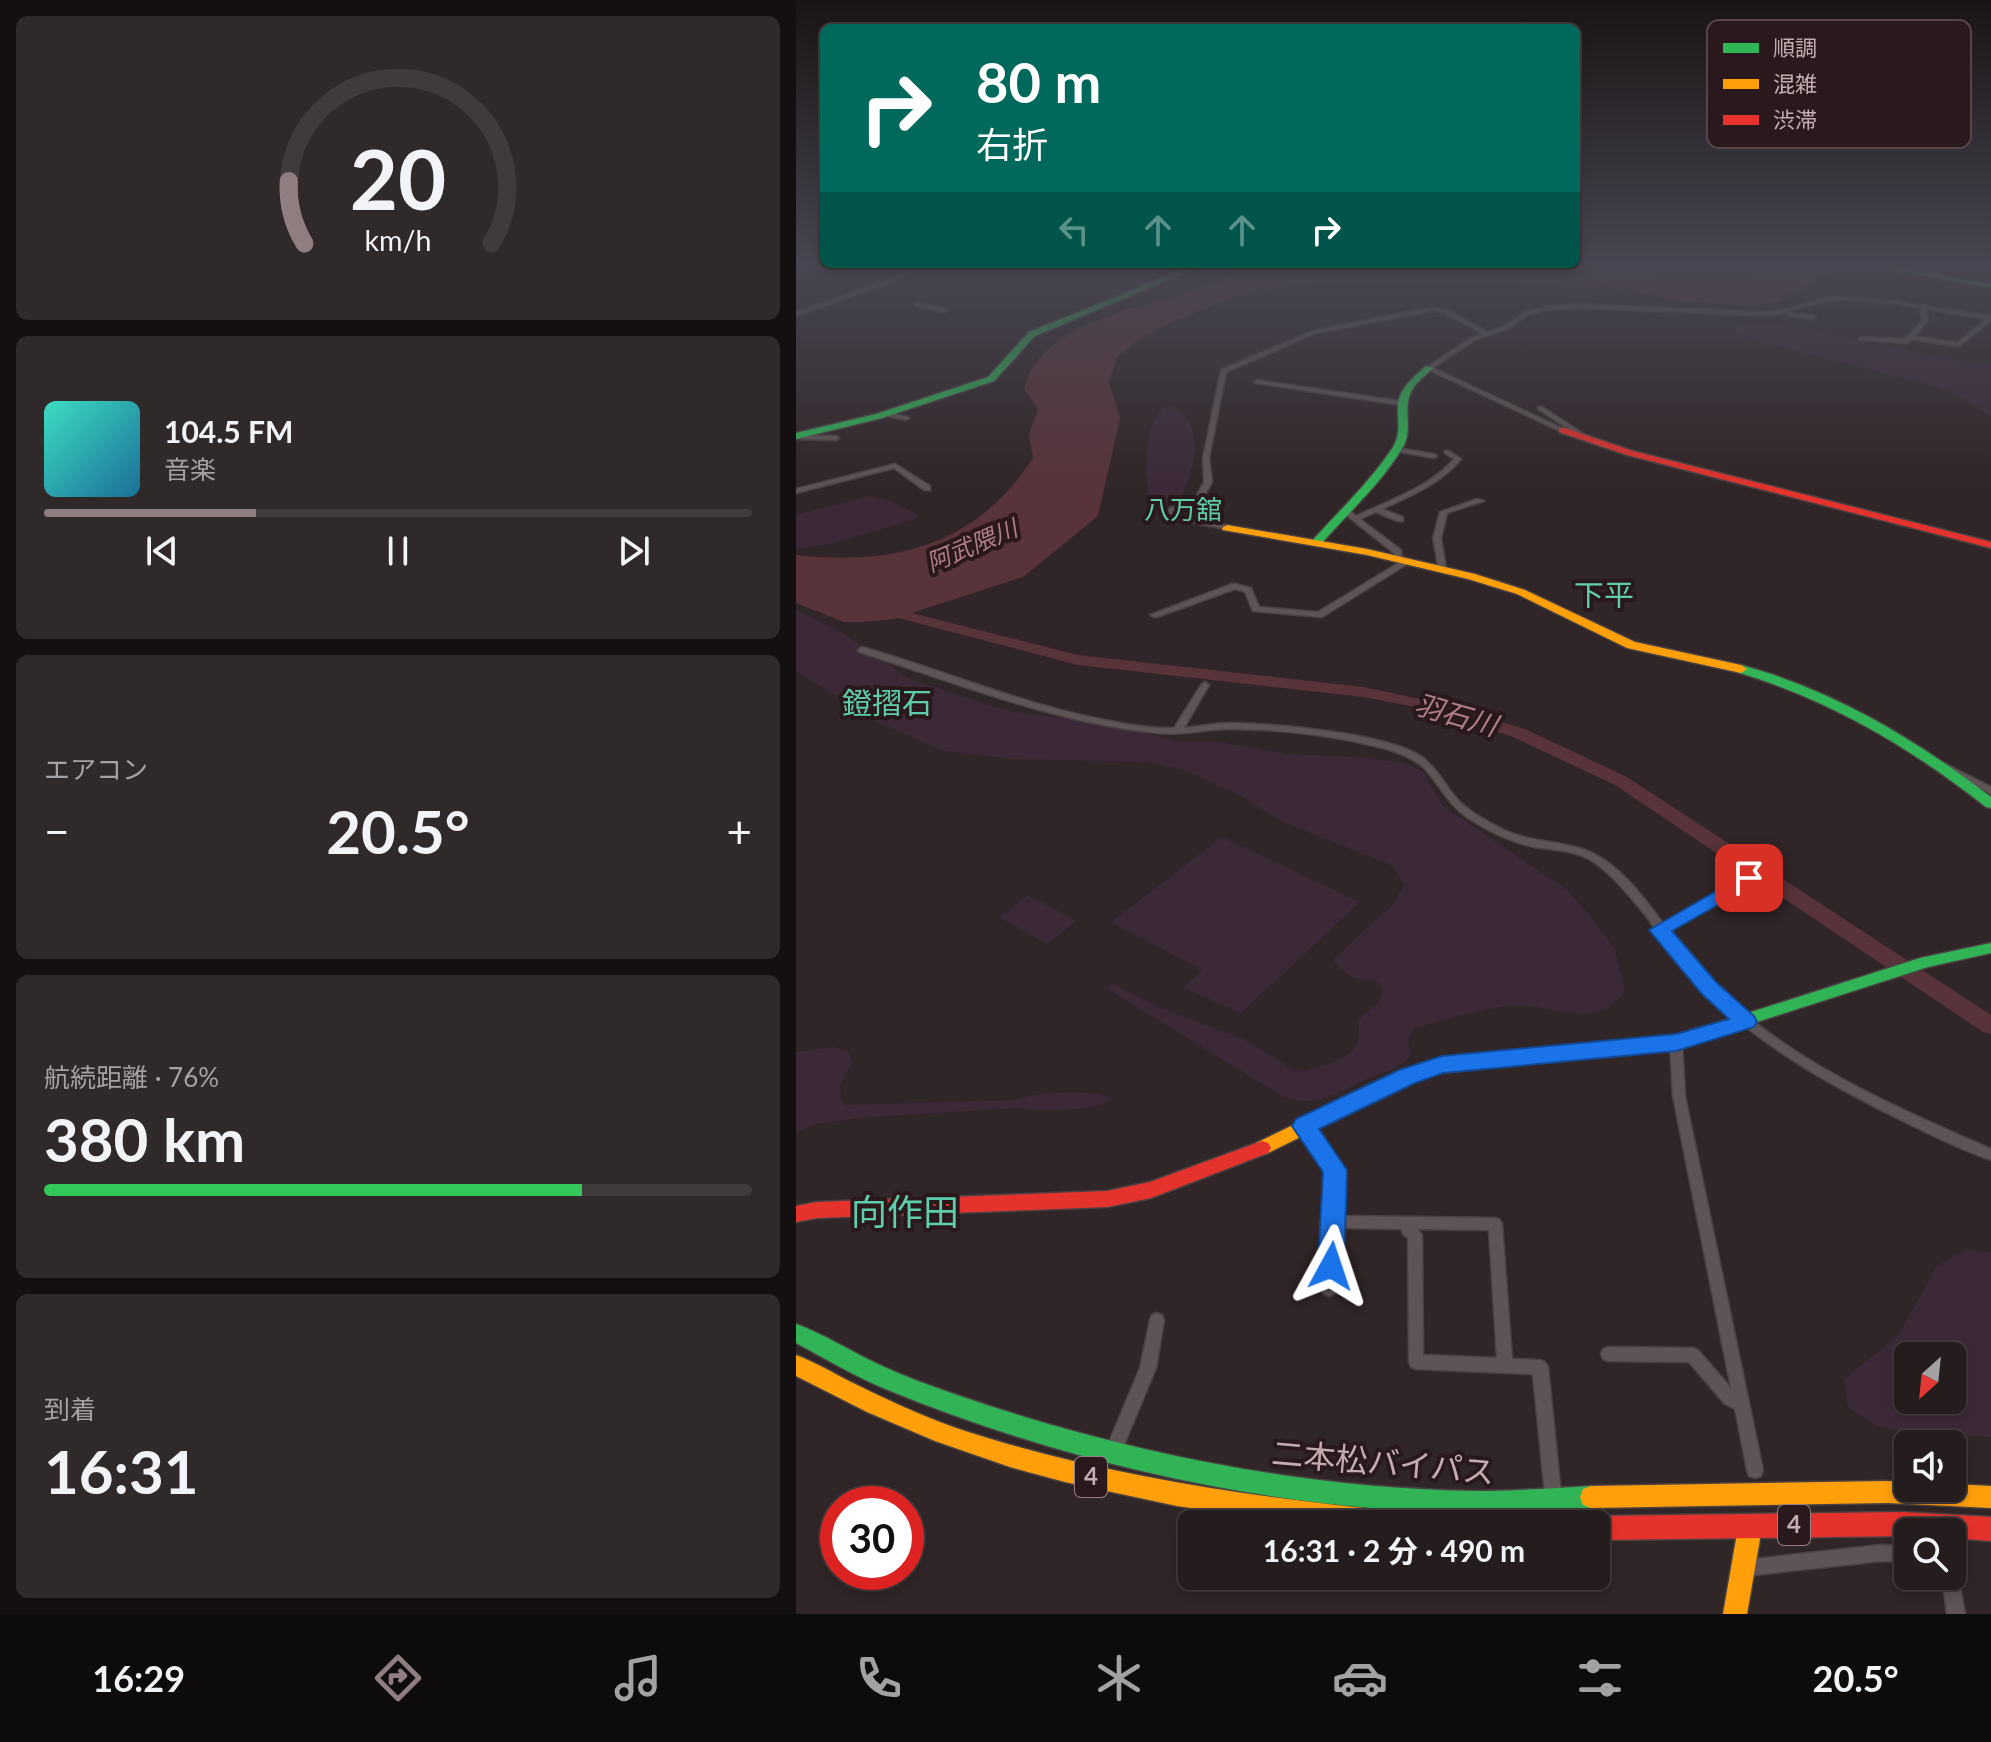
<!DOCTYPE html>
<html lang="ja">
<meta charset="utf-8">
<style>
:root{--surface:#241c1d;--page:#30292a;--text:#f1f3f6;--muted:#a3a1a4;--line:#413a3b;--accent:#907d80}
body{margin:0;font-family:Lato,"Noto Sans JP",sans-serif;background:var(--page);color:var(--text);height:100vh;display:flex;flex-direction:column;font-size:30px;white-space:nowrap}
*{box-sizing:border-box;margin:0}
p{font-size:26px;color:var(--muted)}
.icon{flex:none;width:44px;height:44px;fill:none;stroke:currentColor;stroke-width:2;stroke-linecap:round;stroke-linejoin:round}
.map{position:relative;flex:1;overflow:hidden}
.details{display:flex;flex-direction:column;gap:16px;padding:16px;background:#140f10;width:796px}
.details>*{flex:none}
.top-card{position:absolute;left:24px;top:24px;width:760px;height:244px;border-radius:12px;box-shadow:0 4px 12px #0003,0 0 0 2px var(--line);background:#00695c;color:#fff;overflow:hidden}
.needle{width:52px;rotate:207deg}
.buttons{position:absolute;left:1098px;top:1342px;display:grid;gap:16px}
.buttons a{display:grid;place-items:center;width:72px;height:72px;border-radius:12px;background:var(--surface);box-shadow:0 4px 12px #0003,0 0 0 2px var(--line);font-size:40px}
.speed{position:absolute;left:24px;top:1486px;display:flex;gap:16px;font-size:40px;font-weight:700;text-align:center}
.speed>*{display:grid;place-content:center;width:104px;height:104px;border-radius:50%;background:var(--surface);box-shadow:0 4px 12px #0003,0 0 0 2px var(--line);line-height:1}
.speed .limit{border:12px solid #d22;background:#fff;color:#111}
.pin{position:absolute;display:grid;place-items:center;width:68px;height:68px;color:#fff;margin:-34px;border-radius:16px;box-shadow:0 4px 12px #0006}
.me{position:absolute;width:88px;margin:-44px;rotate:5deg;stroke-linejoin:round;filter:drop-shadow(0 0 6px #0008)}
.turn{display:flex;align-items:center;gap:28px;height:168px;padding:0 24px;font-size:36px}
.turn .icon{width:104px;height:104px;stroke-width:2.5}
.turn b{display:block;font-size:56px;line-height:68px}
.lanes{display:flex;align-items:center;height:76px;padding:0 24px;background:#0003;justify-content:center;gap:40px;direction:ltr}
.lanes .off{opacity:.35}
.big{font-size:60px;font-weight:700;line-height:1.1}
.details .card{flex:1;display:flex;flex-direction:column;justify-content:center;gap:12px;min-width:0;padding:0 28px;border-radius:12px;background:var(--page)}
.details .dial{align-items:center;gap:0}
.dial svg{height:208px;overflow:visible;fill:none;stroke:var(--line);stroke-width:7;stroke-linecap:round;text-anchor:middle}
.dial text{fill:var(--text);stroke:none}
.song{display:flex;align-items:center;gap:24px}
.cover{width:96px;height:96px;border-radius:12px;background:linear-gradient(135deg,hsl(170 70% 55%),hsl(200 70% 35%))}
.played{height:8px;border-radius:4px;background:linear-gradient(90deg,var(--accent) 30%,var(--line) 30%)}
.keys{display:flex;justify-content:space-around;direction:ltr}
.heat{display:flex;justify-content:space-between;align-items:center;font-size:44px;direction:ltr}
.charge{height:12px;border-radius:6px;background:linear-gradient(90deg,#34c759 76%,var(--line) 0)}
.trip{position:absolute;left:382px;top:1510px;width:432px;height:80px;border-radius:12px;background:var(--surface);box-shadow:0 4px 12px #0003,0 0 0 2px var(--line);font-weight:700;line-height:80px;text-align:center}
.dock{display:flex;height:128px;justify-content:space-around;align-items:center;background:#0e0b0c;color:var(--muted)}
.dock .icon{width:56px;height:56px}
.dock .on{color:var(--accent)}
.dock b{font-size:36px;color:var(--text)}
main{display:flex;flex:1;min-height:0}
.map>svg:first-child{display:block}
</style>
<main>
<section class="details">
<div class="card dial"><svg viewBox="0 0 100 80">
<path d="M14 69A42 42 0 1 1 86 69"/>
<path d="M14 69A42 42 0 0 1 8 45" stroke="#907d80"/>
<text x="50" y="56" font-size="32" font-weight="700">20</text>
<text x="50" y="72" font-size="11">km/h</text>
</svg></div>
<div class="card">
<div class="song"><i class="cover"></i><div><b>104.5 FM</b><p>音楽</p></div></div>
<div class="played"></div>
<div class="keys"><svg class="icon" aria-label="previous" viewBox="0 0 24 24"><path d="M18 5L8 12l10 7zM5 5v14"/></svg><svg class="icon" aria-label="pause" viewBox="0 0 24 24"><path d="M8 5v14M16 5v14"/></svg><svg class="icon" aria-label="next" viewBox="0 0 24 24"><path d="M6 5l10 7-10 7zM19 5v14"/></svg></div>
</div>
<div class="card"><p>エアコン</p>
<div class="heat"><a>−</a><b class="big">20.5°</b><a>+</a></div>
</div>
<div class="card"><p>航続距離 · 76%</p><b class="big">380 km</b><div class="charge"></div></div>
<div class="card"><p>到着</p><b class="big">16:31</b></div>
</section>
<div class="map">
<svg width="1195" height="1614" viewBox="0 0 1195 1614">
<rect width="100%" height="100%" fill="#302527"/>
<!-- green -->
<g fill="#3c2938" fill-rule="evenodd">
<path d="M945 322C1030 324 1110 358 1195 363V416L1153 390 948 337 938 331Z"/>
<path d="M373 405C410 420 400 464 387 493L365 506 353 499C349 472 346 420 373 405Z"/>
<path d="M72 496 93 500 122 515 119 519 39 543 0 549V515Z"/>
<path d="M0 610 44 631 114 679 212 711 323 725 382 742H423L492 754 560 757 608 763 627 771 647 806 770 889 790 911 819 949 829 992C797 1034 755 1002 714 1006 681 1009 651 1020 618 1028L612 1039 615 1055C605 1068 586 1073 571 1079 543 1092 521 1109 488 1097L310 988 317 984 361 1006 449 1040 499 1071C510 1072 520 1068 530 1064 555 1056 567 1048 562 1020L582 1003 587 988 582 982C562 980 549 977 537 960L599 902 608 885 597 866 487 822 441 794 388 770 349 762 217 759 145 750 81 722 0 671Z"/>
<path d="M426 837 564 902 445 1013 388 988 406 970 315 922Z"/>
<path d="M232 895 280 921 251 944 203 917Z"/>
<path d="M38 1047 53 1052 56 1063 44 1085 46 1102 50 1105 218 1100C237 1092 298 1089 317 1098 305 1112 238 1112 220 1108L75 1117 19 1124 0 1133V1052Z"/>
<path d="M1170 1249 1195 1252V1437L1100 1430 1079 1425 1052 1407 1048 1379 1103 1335 1140 1267ZM1112 1356H1156V1400H1112Z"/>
</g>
<!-- water -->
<path fill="#583339" d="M476 265H706L851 270 873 279 899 281 943 276 983 265H1043L983 302 953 306 875 300 825 288 733 283 523 282 479 286 430 300 374 323 340 342 321 357 313 383 324 418 302 516 227 577 97 619 68 622H48L0 603V555C100 566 180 545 237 458L233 434 242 409 228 389C231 380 234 368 241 361 280 317 348 307 401 289 429 279 444 268 476 265Z"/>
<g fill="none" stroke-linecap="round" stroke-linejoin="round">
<!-- river -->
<path fill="#583339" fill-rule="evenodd" d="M84 605 282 655 567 687 638 702 729 729 831 777 1195 1015V1034L1187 1032 819 785 717 737 629 709 567 697 282 665 79 612V606Z"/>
<!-- street casing -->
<g stroke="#4a4142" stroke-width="3">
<g id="street">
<path d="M135 265H142L0 316V312Z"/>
<path d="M1036 297 1097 301 1195 316V320L1162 347 1116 339 1111 343 1063 340V338L1065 337 1109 339 1126 320 1124 308C1094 303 1059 296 1028 302 1008 305 991 314 971 316L782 308 751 310 733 314 713 328 679 340 637 368 768 429V431L766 432 631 369V367L675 338 687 334 647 312 637 311 520 333 430 372 413 458 416 482 404 504 380 511 378 515 434 526V530L374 518 370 516 374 508 398 501 408 482 407 458 425 370 516 331 637 307 651 310 692 332 709 326 729 312 751 306 782 304 971 312C994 311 1014 300 1036 297ZM1130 309 1190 319 1161 343 1119 336 1132 320Z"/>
<path d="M122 303 149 308 152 310 149 312 120 306 119 305Z"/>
<path d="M994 313 1017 315 1020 317 1017 319 992 316V314Z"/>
<path d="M461 380 604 401 607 403 604 405 459 383V381Z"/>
<path d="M742 407H746L797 440 792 441 742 409Z"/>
<path d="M90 412 112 417 113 418 110 420 88 415V413Z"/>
<path d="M0 435 40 436 43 438 40 440 0 439Z"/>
<path d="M601 448 638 454 641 456 638 458 599 451V449Z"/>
<path d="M649 451H653L665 459C645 484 614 496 586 509L607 517V521H601L580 512 564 519 605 550 606 559 605 561H599L598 553 545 511 546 509H552L560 516C593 500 633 488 658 459L649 453Z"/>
<path d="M99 464 134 486V490H128L98 468 0 493V489Z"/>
<path d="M681 499 688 501 651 513 645 538 650 569 649 571H643L637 538 644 512Z"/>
<path d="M609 559H615L616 561 526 617 457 611 449 592 439 589 361 617H358L354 615 436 584H439L455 588 463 607 522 612Z"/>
<path d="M66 647C146 670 223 703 304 719 328 724 354 729 378 728L405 685 409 682 413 685 388 728C404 726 420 723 436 723 479 724 593 733 626 757 641 768 649 785 661 799 673 812 691 821 706 829 733 842 756 840 783 848 819 858 845 894 867 923L949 876H957L958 878 957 880 872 930C886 948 899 967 915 983 991 1061 1097 1106 1195 1149V1160C1163 1149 1131 1133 1101 1118 1032 1084 963 1045 908 990 891 973 877 953 863 933H860C856 921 844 909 836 899 823 884 809 868 791 858 775 850 756 850 738 847 714 842 692 831 672 818 652 805 644 785 628 768 617 758 604 753 590 749 542 736 484 729 434 729 409 729 386 736 361 733 258 723 161 683 63 652L62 650Z"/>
<path d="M1150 764 1195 787V794L1147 769 1145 767 1147 765Z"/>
<path d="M880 1037 884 1039 886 1042 889 1096 967 1470 965 1476 959 1478 953 1476 951 1470 939 1409 929 1404 893 1362 812 1361 807 1359 805 1354 807 1349 812 1347 897 1348 902 1350 935 1388 877 1096 874 1042 876 1039Z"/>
<path d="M508 1121 513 1122 546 1170 544 1214 550 1216 699 1218 704 1220 706 1224 716 1359 744 1360 749 1362 752 1367 765 1494 763 1500 757 1502 751 1500 749 1494 737 1374 620 1369 615 1367 613 1362 612 1238 607 1234 605 1229 550 1228 543 1225 540 1290 538 1294 533 1296 528 1294 526 1290 532 1171 502 1126 503 1122ZM621 1229 693 1230 701 1358 627 1355 626 1235Z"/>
<path d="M361 1313 366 1315 368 1320 360 1368 325 1452 319 1455 313 1452 311 1447 344 1368 354 1320 356 1315Z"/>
<path d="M1085 1545 1112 1546V1562L1085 1561 949 1576 943 1574 941 1568 943 1562 949 1560Z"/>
<path d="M1156 1568 1160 1570 1162 1576 1169 1614H1151L1146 1576H1156Z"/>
</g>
</g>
<!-- fast casing -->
<g stroke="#4a4142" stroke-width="3">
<g id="fast">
<path d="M398 265H408L239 336 198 381 86 418 0 439V433L80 414 192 377 233 332Z"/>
<path d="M1075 265H1088L1195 284V288L1078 267Z"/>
<path d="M630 366 637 368C630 375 621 381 616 390 606 408 617 427 608 445 587 482 552 513 524 545H516V541C543 511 575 481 597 447 607 430 599 416 603 399 607 385 620 375 630 366Z"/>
<path d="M945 665C1038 690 1119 739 1195 797V808L1190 807C1112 746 1036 701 941 672L939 669 941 666Z"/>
<path d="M1195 943V953L1132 967 880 1048 763 1058 757 1057 754 1052 757 1047 763 1046 880 1036 1124 958Z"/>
<path d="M0 1324C28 1334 54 1351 82 1364 109 1377 138 1387 167 1397 331 1453 506 1488 680 1491 718 1491 757 1488 795 1486L803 1489 806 1497 803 1505 795 1508C757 1510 719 1514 680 1513 481 1511 276 1465 92 1390 60 1377 30 1359 0 1343Z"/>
</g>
</g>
<!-- slow casing -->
<g stroke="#4a4142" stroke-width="3">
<g id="slow">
<path d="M431 525 571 549 679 574 729 590 839 642 945 665 951 669 945 673 831 648 721 594 672 579 571 555 427 530 426 528Z"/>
<path d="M763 1046 769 1047 772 1052 769 1057 763 1058 631 1075 472 1153 466 1155 460 1153 457 1148 460 1143 622 1064Z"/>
<path d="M0 1355C19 1362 37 1373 55 1382 89 1399 124 1415 160 1428 305 1476 456 1497 607 1512L615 1516 619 1524 494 1523 381 1506 269 1482 214 1467 139 1441 71 1412 0 1376Z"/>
<path d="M1091 1481 1112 1482V1488H1156V1484L1195 1486V1508L1091 1503 795 1508 787 1505 784 1497 787 1489 795 1486Z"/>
<path d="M952 1527 960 1531 964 1539 951 1614H927L940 1539 944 1531Z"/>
</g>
</g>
<!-- jam casing -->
<g stroke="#4a4142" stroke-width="3">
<g id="jam">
<path d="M763 428H769L837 451 1195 542V548L831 455 763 432Z"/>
<path d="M466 1141 472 1143 475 1148 472 1153 355 1198 311 1207 21 1218 0 1222V1206L21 1202 311 1191 354 1182Z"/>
<path d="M1107 1512 1195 1517V1541L1156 1538V1532H1112V1536L800 1540V1524H790L792 1520 800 1516Z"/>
</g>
</g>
<!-- street -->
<use href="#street" fill="#5e5455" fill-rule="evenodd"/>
<!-- fast -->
<use href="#fast" fill="#30b455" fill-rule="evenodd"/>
<!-- slow -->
<use href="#slow" fill="#ff9f0a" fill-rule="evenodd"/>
<!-- jam -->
<use href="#jam" fill="#e5322d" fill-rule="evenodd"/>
</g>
<!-- sky -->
<linearGradient id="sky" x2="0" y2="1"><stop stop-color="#1a1415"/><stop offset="0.54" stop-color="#484652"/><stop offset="1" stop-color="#484652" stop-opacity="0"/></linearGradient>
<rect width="1195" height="491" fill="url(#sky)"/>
<!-- route -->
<path fill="#1a73e8" stroke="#114b97" stroke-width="2" d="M953 872 960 874 963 878 960 883 876 931 920 982 958 1016 961 1022 958 1027 880 1051 647 1073 619 1083 523 1129 551 1170 548 1266 544 1274 535 1277 526 1274 522 1266 527 1172 496 1126 500 1119 603 1070 646 1056 880 1034 933 1019 905 993 853 930Z"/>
<g text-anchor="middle" stroke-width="8" stroke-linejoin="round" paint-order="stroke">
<!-- far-water labels -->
<g font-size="24" font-style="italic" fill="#af7e87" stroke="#2a191c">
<text transform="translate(176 546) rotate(-23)" y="8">阿武隈川</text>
</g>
<!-- shield labels -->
<g fill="#2a191c" stroke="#958184" stroke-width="2">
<rect x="279" y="1457" width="32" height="40" rx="6"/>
<rect x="982" y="1505" width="32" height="40" rx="6"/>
</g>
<g font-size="24" font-weight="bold" fill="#c3adb0">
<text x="295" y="1485">4</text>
<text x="998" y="1533">4</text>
</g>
<!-- far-quarter labels -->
<g font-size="26" fill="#5dcea9" stroke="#2a191c">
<text x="387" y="519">八万舘</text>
</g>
<!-- water labels -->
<g font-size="28" font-style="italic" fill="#af7e87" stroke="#2a191c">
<text transform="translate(660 715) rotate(16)" y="10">羽石川</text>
</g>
<!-- quarter labels -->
<g font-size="30" fill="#5dcea9" stroke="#2a191c">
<text x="808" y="606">下平</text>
<text x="91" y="714">鐙摺石</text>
</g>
<!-- near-street labels -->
<g font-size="32" fill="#c3adb0" stroke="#2a191c">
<text transform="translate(587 1463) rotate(5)" y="11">二本松バイパス</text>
</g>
<!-- near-quarter labels -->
<g font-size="36" fill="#5dcea9" stroke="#2a191c">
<text x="109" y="1225">向作田</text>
</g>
</g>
<!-- legend -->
<rect x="911" y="20" width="264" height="128" rx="12" fill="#2a191c" stroke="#584548" stroke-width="2"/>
<rect x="927" y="43" width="36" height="10" fill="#30b455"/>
<rect x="927" y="79" width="36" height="10" fill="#ff9f0a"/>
<rect x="927" y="115" width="36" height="10" fill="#e5322d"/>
<g font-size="22" fill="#c3adb0">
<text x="977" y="56">順調</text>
<text x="977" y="92">混雑</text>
<text x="977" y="128">渋滞</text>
</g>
</svg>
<div class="buttons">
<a><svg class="needle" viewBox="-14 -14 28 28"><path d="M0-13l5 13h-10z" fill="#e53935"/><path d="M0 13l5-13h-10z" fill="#a3a1a4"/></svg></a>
<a><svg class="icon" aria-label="sound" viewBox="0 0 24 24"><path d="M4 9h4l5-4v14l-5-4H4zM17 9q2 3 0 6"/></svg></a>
<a><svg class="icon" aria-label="search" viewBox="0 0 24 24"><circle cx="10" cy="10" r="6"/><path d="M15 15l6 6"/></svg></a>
</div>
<div class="speed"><div class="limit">30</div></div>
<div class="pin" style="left:953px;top:878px;background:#d93025"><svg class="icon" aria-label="arrive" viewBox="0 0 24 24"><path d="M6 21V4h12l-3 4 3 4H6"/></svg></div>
<svg class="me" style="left:535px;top:1266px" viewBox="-20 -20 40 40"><path d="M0-17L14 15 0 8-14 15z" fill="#1a73e8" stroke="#fff" stroke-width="4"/></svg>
<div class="trip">16:31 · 2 分 · 490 m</div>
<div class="top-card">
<div class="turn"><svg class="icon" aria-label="right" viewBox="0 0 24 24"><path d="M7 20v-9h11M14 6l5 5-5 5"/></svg><div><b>80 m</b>右折</div></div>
<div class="lanes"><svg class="icon off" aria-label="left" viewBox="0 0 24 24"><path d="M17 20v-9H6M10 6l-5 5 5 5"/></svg><svg class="icon off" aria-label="ahead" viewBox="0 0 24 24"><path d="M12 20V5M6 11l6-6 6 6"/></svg><svg class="icon off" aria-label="ahead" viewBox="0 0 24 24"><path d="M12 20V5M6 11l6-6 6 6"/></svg><svg class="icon" aria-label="right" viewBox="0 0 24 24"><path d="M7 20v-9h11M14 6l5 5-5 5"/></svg></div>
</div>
</div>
</main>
<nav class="dock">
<b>16:29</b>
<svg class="icon on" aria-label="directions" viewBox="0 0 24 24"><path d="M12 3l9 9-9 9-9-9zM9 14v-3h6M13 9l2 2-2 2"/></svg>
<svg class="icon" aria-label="music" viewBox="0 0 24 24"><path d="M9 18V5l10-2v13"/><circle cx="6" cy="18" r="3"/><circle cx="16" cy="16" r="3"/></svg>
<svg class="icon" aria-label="phone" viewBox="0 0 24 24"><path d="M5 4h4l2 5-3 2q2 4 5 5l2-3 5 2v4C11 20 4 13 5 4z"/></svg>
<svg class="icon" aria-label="climate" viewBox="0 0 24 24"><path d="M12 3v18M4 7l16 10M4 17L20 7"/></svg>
<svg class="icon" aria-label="car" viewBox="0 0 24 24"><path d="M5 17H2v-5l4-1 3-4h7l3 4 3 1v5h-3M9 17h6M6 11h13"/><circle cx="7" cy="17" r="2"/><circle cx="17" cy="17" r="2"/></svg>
<svg class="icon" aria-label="filters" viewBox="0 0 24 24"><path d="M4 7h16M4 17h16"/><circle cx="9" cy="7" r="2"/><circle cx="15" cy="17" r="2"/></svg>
<b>20.5°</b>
</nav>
